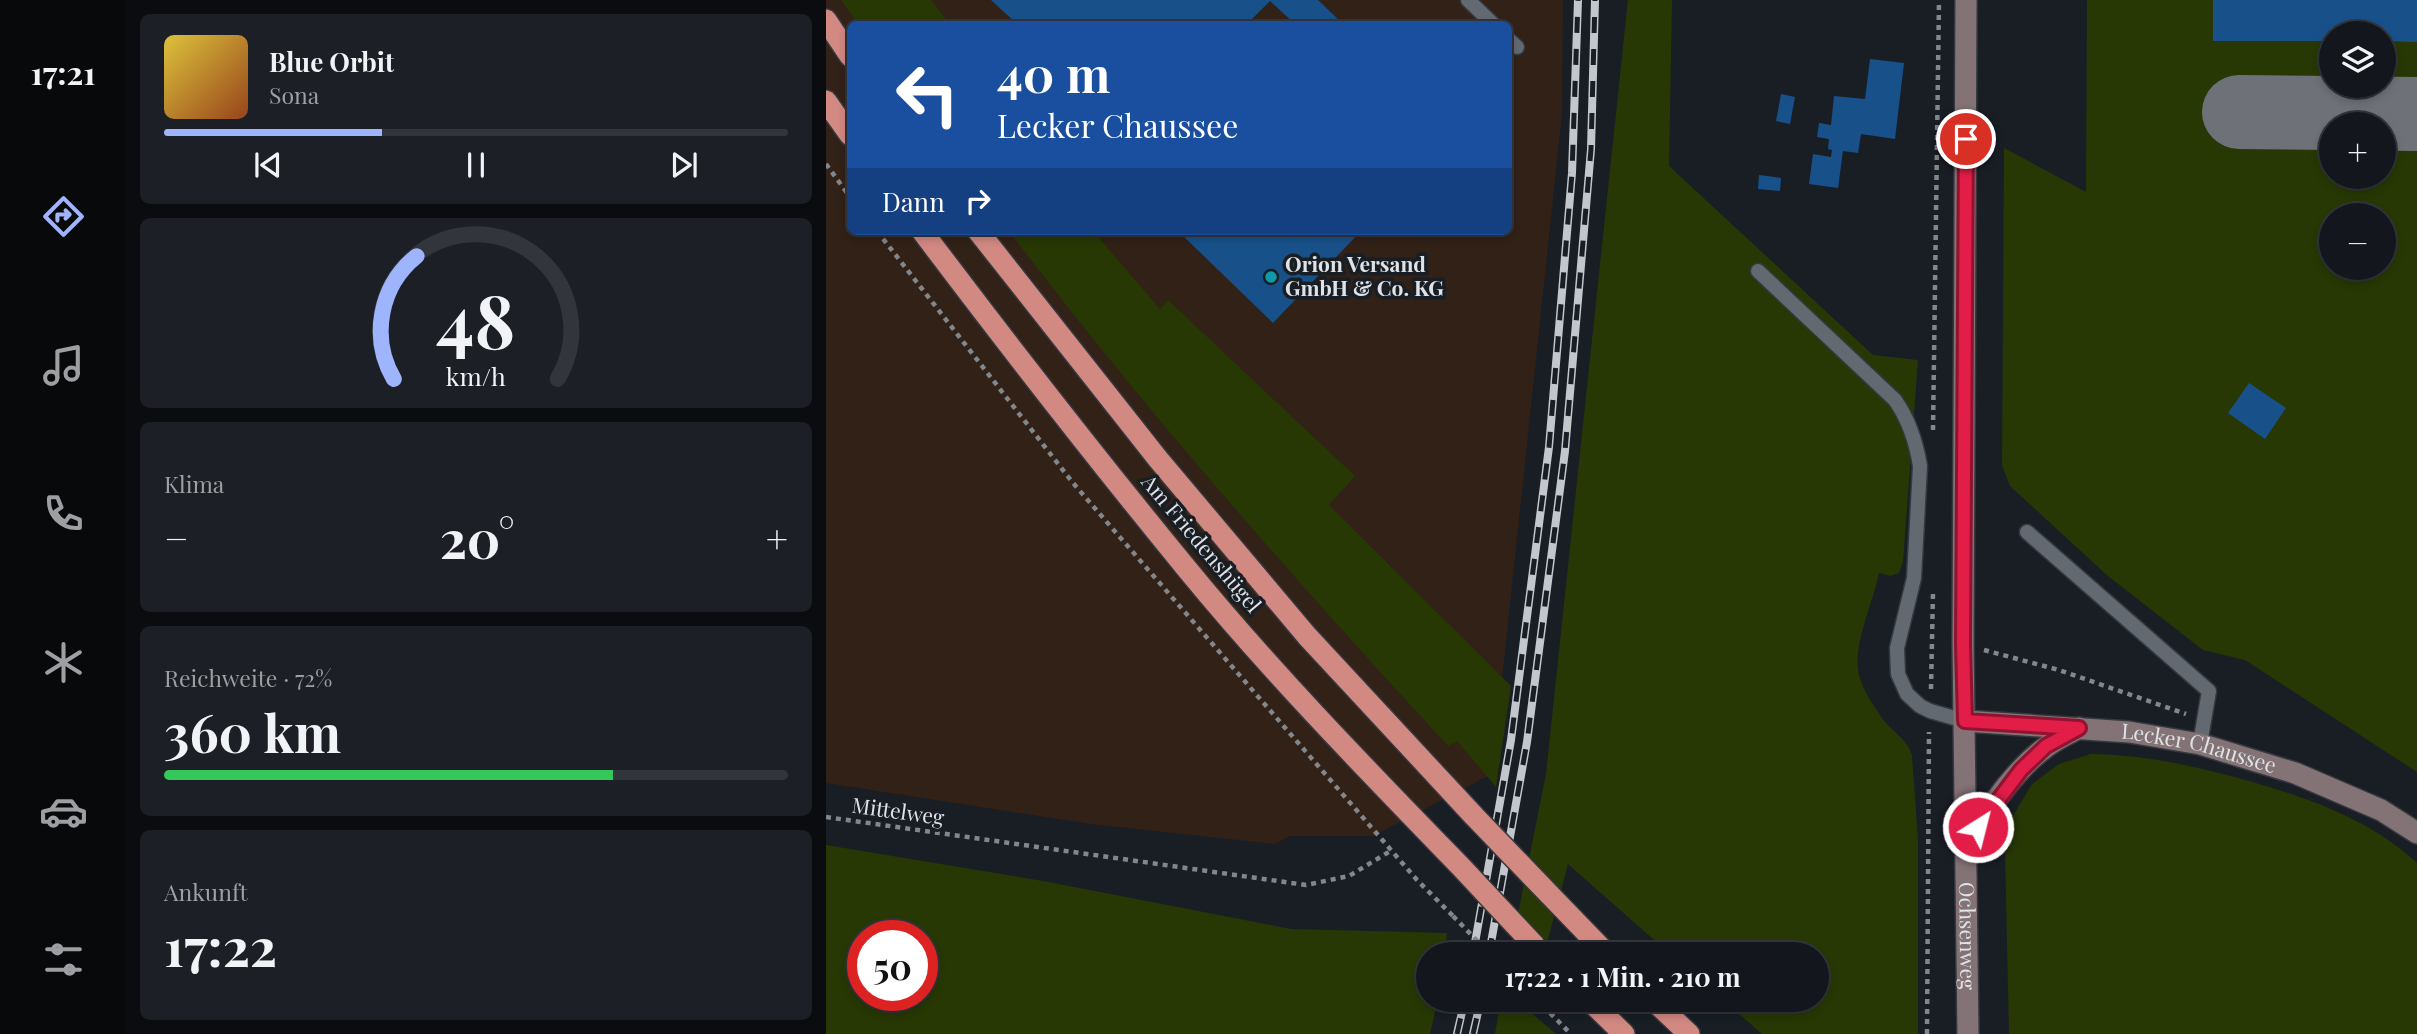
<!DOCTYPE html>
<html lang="de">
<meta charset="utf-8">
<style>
:root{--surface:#13161c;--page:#1c1f25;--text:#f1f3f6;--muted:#9d9fa3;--line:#32353b;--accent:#9eb4fd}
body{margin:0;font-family:"Playfair Display",serif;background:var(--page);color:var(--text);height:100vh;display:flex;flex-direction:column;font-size:26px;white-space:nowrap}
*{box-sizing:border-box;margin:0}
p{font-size:23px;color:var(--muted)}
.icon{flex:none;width:38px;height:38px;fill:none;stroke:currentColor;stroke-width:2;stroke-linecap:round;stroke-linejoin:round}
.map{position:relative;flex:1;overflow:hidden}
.drawer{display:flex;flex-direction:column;gap:14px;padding:14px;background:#0a0c0f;width:700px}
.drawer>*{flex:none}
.hud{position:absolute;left:21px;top:21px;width:665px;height:214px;border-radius:10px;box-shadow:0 4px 10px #0003,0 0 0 2px var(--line);background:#1a4fa0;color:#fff;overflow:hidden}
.fabs{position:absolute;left:1493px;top:21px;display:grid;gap:14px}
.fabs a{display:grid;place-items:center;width:77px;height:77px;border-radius:50%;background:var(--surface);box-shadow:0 4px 10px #0003,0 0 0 2px var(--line);font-size:35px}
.speed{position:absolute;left:21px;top:920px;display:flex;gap:14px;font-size:35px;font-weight:700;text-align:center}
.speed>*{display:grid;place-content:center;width:91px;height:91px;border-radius:50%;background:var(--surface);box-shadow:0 4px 10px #0003,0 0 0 2px var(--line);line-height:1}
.speed .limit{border:10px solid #d22;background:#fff;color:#111}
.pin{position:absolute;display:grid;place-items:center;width:60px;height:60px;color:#fff;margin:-30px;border:4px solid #fff;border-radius:50%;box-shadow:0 2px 7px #0007}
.me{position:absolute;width:77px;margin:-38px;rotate:36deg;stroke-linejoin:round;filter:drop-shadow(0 0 5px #0008)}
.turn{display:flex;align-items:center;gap:24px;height:147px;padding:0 35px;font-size:32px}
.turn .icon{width:91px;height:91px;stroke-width:2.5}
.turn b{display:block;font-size:49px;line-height:60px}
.then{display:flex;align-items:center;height:66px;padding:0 35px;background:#0003;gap:14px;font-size:26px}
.big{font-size:52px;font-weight:700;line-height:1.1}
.drawer .card{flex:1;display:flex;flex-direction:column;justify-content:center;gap:10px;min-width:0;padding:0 24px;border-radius:10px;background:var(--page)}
.drawer .dial{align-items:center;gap:0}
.dial svg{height:182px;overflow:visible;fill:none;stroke:var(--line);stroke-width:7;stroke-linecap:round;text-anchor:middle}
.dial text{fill:var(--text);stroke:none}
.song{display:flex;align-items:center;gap:21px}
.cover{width:84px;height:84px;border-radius:10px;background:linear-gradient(135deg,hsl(50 70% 55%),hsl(20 70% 35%))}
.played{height:7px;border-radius:4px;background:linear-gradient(90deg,var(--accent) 35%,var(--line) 35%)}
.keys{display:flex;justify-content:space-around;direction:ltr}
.heat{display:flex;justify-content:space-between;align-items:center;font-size:38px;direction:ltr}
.charge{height:10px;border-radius:5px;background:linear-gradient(90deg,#34c759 72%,var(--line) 0)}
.trip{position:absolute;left:590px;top:942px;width:413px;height:70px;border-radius:35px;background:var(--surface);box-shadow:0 4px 10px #0003,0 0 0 2px var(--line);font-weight:700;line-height:70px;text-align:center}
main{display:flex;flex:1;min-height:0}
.menu{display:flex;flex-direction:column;width:126px;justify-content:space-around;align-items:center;background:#08090b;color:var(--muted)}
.menu .icon{width:49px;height:49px}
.menu .selected{color:var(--accent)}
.menu b{font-size:32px;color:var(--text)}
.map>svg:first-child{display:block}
</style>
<main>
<nav class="menu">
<b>17:21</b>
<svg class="icon selected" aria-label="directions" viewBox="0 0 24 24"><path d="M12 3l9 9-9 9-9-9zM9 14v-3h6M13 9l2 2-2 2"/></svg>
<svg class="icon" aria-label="music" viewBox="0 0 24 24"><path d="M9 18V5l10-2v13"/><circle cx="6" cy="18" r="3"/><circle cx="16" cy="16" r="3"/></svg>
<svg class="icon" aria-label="phone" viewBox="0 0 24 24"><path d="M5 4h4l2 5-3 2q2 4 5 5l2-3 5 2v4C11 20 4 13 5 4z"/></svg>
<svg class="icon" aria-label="climate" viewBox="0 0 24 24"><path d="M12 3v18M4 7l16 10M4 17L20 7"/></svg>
<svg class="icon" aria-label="car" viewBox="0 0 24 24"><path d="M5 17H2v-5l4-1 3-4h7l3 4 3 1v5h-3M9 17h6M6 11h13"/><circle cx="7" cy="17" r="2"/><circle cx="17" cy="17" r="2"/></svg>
<svg class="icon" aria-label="filters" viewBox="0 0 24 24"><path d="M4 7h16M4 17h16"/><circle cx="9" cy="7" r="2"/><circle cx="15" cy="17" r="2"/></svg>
</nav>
<section class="drawer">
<div class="card">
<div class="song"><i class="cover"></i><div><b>Blue Orbit</b><p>Sona</p></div></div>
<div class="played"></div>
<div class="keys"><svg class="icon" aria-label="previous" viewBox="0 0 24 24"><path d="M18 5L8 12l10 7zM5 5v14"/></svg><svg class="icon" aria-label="pause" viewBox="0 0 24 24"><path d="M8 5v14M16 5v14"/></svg><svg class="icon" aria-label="next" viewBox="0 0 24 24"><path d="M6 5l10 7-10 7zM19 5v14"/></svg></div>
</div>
<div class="card dial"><svg viewBox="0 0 100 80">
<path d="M14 69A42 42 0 1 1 86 69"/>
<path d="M14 69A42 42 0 0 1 24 15" stroke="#9eb4fd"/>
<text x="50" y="56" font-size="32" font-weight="700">48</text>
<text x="50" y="72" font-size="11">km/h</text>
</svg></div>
<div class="card"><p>Klima</p>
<div class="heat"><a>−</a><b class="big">20°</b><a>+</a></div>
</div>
<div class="card"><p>Reichweite · 72%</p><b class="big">360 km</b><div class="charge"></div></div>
<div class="card"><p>Ankunft</p><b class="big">17:22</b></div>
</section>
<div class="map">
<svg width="1591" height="1034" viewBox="0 0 1591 1034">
<rect width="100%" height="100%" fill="#191e25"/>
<!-- industrial -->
<path fill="#312117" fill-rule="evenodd" d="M0 0H737L736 114 666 774 547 836H464L449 844 265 824 0 783ZM24 24H682V231H24Z"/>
<!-- green -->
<g fill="#273804" fill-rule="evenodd">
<path d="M15 0H105L124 24H32Z"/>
<path d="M802 0H846L843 166 1047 355 1092 360 1077 562 1073 573 1064 576 1053 573C1047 603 1026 646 1033 675 1037 691 1047 704 1056 718 1066 732 1082 739 1086 756L1092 839V1034H936L896 999H990V954H844L742 864 718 954H684L720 774Z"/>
<path d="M1261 0H1591V772L1419 660 1377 650 1282 576 1184 486 1176 465 1178 148 1260 192ZM1505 33H1558V86H1505ZM1505 124H1558V177H1505ZM1505 215H1558V268H1505Z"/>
<path d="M183 231H267L334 309 342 300 529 476 503 505 685 686 670 787 631 741 622 746C469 580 319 411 183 231Z"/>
<path d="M1265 754C1321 755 1369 766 1423 781 1483 798 1545 820 1591 863V1034H1183L1179 849 1187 816 1206 784 1233 764Z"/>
<path d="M0 845 217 881 465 929 621 933 619 954H602V999H612L604 1034H0ZM37 936H96V996H37Z"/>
<path d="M675 999H706L703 1011 730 1034H669Z"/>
</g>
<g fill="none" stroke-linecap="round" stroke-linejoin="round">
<!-- taxiway -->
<path stroke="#6e7278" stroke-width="74" d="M1413 112 1591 114"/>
</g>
<!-- building -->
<g fill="#18518a">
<path d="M165 0H492L517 24H469L444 1 421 24H191Z"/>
<path d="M1387 0H1591V42L1558 41V33H1505V41H1387Z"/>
<path d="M1044 59 1078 63 1069 139 1035 134 1032 153 1017 151 1012 188 983 184 987 154 1005 157 1006 150 1002 149 1003 139 991 137 993 123 1005 125 1008 96 1039 99Z"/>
<path d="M955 94 969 97 964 124 950 121Z"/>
<path d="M933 175 955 178 954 191 932 189Z"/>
<path d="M352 231H535L447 323Z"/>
<path d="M1423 383 1460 408 1439 439 1402 413Z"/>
</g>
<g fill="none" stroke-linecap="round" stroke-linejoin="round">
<!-- lane casing -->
<g stroke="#35383e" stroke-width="17">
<g id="lane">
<path d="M642 0 667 24"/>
<path d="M682 39 691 47"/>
<path d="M932 271 1069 400C1083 420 1090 441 1094 466L1088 578 1071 648 1072 674 1081 694 1094 706 1104 711 1139 721"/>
<path d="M1201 532 1383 691 1374 744"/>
</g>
</g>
<!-- secondary casing -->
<g stroke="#35383e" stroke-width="24">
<g id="secondary">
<path id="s1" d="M1140 0 1137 644 1142 1034"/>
<path id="s2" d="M1139 721 1303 732 1374 744 1469 773 1555 810 1591 833"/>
<path d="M1140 843C1163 810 1187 771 1220 747 1230 739 1242 734 1253 728"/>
</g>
</g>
<!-- highway casing -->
<g stroke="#35383e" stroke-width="24">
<g id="highway">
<path d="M0 20 24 56"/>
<path d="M0 101 24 135"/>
<path d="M96 231C182 345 270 458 361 569 447 674 542 771 637 869"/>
<path d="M152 231 332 459 481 636 648 816"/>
<path d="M723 894 781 954"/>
<path d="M762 999 798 1034"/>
<path d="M826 999 863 1034"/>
</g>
</g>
<!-- path -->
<g stroke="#82878c" stroke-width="4.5" stroke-dasharray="5 5" stroke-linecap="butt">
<path d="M0 164 24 197"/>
<path d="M51 231 247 483 591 880 627 916"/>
<path d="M1107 430 1113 0"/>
<path d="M1158 650 1233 670 1360 714"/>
<path d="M1105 689 1107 592"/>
<path d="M0 817 480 885 523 876 566 850"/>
<path d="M710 999 745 1034"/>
<path d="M1101 1034 1103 732"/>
</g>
<!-- lane -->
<use href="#lane" stroke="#636971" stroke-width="14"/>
<!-- secondary -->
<use href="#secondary" stroke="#847376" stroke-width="21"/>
<!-- highway -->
<use href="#highway" stroke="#d18982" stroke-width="21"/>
<!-- rail casing -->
<g stroke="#c3c7cc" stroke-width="8">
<g id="rail">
<path d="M647 954 685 740 723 447 746 173 752 0"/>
<path d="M663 954 701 742 739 451 765 149 769 0"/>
<path d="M631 1034 639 999"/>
<path d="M647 1034 655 999"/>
</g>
</g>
<!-- rail -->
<use href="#rail" stroke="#191e25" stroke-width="5" stroke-dasharray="16" stroke-linecap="butt"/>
<!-- highway-bridge casing -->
<g stroke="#35383e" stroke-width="24" stroke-linecap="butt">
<g id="highway-bridge">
<path d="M648 816 723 894"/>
<path d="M637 869 709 946"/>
</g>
</g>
<!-- path-bridge -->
<path stroke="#82878c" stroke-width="4.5" stroke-dasharray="5 5" stroke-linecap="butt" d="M627 916 664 954"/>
<!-- highway-bridge -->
<use href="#highway-bridge" stroke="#d18982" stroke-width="21"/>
</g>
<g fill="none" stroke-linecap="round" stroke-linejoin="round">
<!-- route casing -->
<g stroke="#92132f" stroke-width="18">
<path id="route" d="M1140 139 1137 644 1139 721 1253 728 1220 746 1195 770 1152 827"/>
</g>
<!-- route -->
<use href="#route" stroke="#e11d48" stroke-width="12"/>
</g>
<!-- markers -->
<circle fill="#0f9aa8" stroke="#191e25" stroke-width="2.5" cx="445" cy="277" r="7"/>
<g text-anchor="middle" stroke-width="7" stroke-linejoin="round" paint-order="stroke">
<!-- poi labels -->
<g font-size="21" font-weight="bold" fill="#dfe3e7" stroke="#191e25" text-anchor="start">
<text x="459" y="272">Orion Versand<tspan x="459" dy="24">GmbH &amp; Co. KG</tspan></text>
</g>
<!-- street labels -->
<g font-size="21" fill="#dfe3e7" stroke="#191e25">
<text transform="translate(375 544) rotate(50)" y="7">Am Friedenshügel</text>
<text dy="7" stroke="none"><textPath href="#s2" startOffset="236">Lecker Chaussee</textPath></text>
<text transform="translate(72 812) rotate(8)" y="7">Mittelweg</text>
<text dy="7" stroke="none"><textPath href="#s1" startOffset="936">Ochsenweg</textPath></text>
</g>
</g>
</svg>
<div class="fabs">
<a><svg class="icon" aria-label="layers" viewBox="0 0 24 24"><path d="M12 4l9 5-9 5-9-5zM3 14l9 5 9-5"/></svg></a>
<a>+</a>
<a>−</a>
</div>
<div class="speed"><div class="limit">50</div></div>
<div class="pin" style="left:1140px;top:139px;background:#d93025"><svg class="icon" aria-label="arrive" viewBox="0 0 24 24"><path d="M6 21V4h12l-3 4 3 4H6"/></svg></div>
<svg class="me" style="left:1152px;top:827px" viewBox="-20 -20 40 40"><circle r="17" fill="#e11d48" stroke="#fff" stroke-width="3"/><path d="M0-11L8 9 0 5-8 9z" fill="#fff"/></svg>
<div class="trip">17:22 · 1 Min. · 210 m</div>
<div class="hud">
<div class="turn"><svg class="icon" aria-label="left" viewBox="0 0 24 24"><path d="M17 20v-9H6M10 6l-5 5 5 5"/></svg><div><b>40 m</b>Lecker Chaussee</div></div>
<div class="then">Dann<svg class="icon" aria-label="right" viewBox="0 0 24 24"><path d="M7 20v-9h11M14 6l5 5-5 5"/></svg></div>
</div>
</div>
</main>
